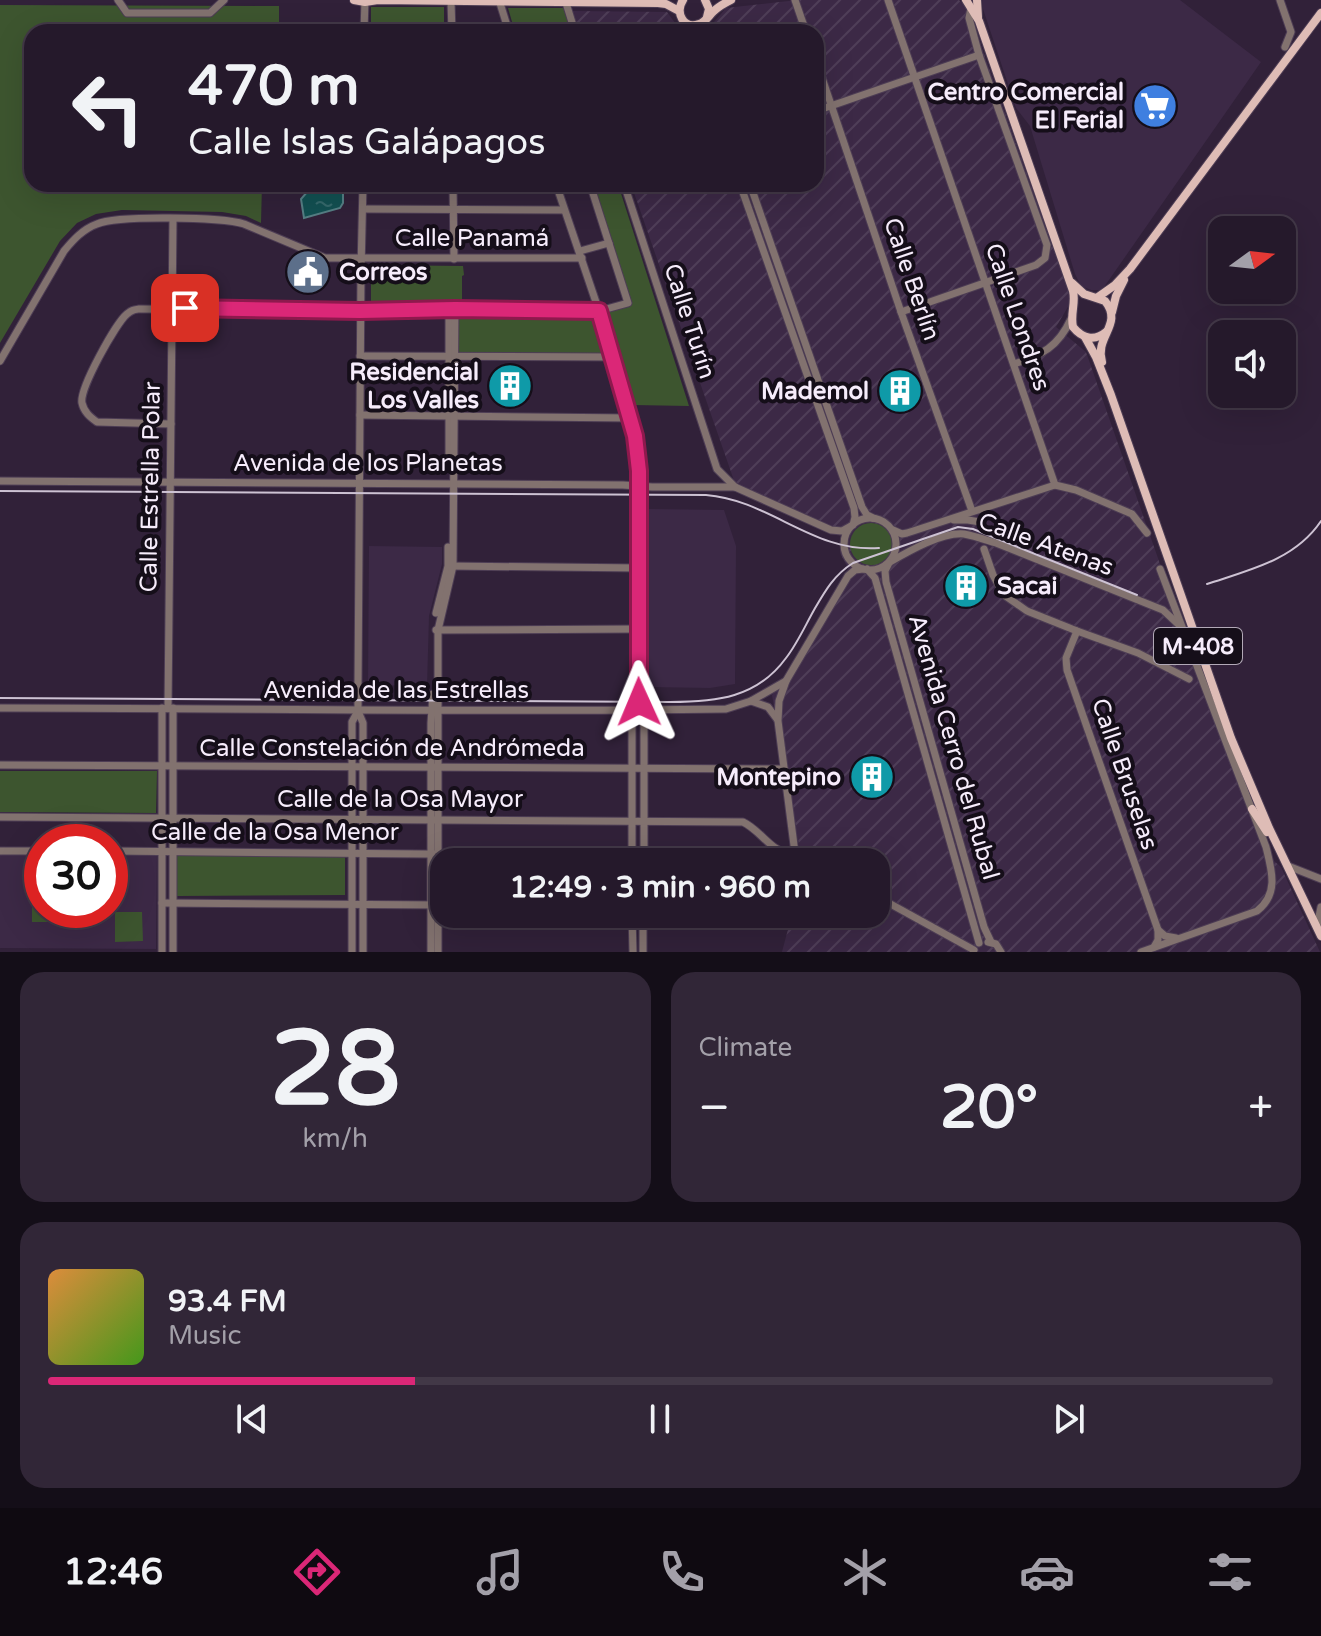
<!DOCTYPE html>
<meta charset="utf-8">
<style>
:root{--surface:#25192b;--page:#312637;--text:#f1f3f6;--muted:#a3a0a9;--line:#423847;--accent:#db2777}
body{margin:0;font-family:"Varela Round",sans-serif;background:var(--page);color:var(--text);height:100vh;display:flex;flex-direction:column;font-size:30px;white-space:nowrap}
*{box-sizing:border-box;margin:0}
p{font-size:26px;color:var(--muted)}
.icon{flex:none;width:44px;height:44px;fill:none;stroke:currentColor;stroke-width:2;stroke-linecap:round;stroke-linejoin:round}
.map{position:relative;height:952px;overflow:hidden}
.side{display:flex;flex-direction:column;gap:20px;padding:20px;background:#140e18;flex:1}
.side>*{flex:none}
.banner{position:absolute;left:24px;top:24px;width:800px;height:168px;border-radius:24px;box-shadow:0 8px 32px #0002,0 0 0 2px var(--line);background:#25192b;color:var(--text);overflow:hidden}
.needle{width:52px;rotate:75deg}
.fabs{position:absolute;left:1208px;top:216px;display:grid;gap:16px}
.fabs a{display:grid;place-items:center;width:88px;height:88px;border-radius:16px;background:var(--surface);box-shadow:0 8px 32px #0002,0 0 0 2px var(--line);font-size:40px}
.speed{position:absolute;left:24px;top:824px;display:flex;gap:16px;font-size:40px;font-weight:700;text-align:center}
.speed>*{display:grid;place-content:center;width:104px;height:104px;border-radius:50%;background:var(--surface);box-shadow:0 8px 32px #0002,0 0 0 2px var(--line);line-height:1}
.speed .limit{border:12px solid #d22;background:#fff;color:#111}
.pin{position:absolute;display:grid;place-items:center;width:68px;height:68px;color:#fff;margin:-34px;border-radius:16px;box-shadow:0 4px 12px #0006}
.me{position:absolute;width:88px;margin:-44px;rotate:359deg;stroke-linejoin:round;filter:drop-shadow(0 0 6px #0008)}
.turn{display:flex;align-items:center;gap:28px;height:168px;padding:0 32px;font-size:36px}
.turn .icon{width:104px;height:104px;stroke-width:2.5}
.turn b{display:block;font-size:56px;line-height:68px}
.big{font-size:60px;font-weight:800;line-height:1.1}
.side .tile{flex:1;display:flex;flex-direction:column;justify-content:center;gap:12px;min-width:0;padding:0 28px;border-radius:24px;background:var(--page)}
.side .dial{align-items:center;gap:0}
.dial b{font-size:104px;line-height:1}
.song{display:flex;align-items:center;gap:24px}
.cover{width:96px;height:96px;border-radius:12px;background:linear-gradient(135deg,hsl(30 70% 55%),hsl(100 70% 35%))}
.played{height:8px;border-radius:4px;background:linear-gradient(90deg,var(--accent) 30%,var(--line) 30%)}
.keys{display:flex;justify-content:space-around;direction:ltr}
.heat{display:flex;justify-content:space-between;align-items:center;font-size:44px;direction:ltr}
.side .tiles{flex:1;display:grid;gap:20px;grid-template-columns:1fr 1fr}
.tile:last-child{grid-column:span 2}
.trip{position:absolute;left:430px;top:848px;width:460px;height:80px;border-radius:24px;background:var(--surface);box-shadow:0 8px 32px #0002,0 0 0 2px var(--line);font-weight:800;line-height:80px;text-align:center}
.tabs{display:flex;height:128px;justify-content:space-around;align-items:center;background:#0f0a11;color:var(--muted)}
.tabs .icon{width:56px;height:56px}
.tabs .selected{color:var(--accent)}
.tabs b{font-size:36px;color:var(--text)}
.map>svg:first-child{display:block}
</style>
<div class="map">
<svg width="1321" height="952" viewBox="0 0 1321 952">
<defs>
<pattern id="industrial-furrows" width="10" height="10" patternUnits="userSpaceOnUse" patternTransform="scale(2)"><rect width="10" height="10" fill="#3c2946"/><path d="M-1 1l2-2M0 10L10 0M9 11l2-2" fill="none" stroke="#4f3e58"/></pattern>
<pattern id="water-ripples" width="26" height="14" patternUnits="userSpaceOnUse" patternTransform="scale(2)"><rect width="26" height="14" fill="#125052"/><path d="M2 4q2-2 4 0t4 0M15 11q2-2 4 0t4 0" fill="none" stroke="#35696c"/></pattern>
</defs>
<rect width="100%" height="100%" fill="#312139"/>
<!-- built -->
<g fill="#3c2946">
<path d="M982 0H1180L1261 62 1102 290H1091L1081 286 1075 274 1030 126 1016 108 983 9Z"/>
<path d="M649 509 724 510 736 546 735 684 710 688 649 687Z"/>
<path d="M369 546 442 547V564L429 616 427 686 368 685Z"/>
<path d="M0 853H42V910H110V854H157L156 949 0 948Z"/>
</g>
<!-- industrial -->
<path fill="url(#industrial-furrows)" d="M798 0H959L968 9 1072 300 1056 327 1086 352 1205 693 1263 851 1281 867 1320 952H782L792 914H876V862H802L772 695 787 677 849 570 840 553 841 536 738 492 631 184H816V32H579L571 11 667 12 678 27 702 32 715 21 726 8Z"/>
<!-- green -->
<g fill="#3d552f">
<path d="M0 5 279 6V32H32V184H262L261 223 246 216 222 212 122 210 96 214 77 223 60 241 0 343Z"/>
<rect x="371" y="7" width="73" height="25"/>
<path d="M508 8H564L571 32H515Z"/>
<path d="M592 184H618L689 406 633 405 603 312 631 304Z"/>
<path d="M371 265 463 266 464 275 462 276V304L371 303Z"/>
<path d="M598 311 612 357 454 356V312Z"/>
<circle cx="871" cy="544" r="21"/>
<path d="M0 771H157L156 813 0 812Z"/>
<path d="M177 854 345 855V895L177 896Z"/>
<path d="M32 884H42V910H66V922H32Z"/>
<path d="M115 912H142L143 941 115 942Z"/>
</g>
<!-- water -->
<path fill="url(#water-ripples)" stroke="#567f85" stroke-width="2" d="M314 184H343V203L340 208 304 218 301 199Z"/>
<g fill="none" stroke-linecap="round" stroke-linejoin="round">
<!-- minor casing -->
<g stroke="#4d3d54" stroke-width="9">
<g id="minor">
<path d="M118 0 127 13H210L224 0"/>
<path d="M499 0 509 32"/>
<path d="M795 0 806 32"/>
<path d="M888 0 1055 485 907 533 902 534 893 530"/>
<path d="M1280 0 1291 32 1285 47"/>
<path d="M451 2 452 32"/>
<path d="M566 3 575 32"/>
<path d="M364 32 365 0"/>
<path d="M816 60 901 312 972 511"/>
<path d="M816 111 979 55"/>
<path d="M453 184 454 259"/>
<path d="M556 184 599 311 632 425 639 471V702L644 727V862"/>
<path d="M624 184 717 469 735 487 831 530 842 531 851 526"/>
<path d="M740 184 854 508 855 517 853 525"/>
<path d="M750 184 862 507 867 515 873 518"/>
<path d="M363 209 564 210"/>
<path d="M580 251 609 243"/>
<path d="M901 312 1036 265 1045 258 1047 245 979 55 969 18 971 8"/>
<path d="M360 356 612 357"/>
<path d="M0 361 64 251C73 240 83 229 97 224 117 215 223 217 244 224L325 258H582"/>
<path d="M1014 364C1042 355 1058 347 1071 319"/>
<path d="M360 415 630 418"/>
<path d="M171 424 97 422C90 417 84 412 82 403 79 389 116 323 127 314 132 310 133 310 139 309L360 311 455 309 599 311 628 303 590 184"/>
<path d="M449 455V309"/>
<path d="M0 481 623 485 652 487H735"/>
<path d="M1055 485 1076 490 1132 514 1147 533"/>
<circle cx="870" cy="544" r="26"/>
<path d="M954 520H968L980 522"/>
<path d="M984 549 993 575 1004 595 1027 611 1077 631 1138 653 1189 679"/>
<path d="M890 562C909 551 942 532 964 534 975 536 986 540 996 543L1163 610 1179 625"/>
<path d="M889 563 885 571 886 582 984 927 991 942"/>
<path d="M449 566 639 568"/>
<path d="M867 569 875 578 979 943"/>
<path d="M436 613 448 566V547"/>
<path d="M436 630 639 629"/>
<path d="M1077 631 1066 658 1067 670 1158 930"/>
<path d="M751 701 768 707 777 719"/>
<path d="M0 708C242 708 484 713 726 709L751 701 786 681"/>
<path d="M162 708V952"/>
<path d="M168 708 173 219"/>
<path d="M173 708V952"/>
<path d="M0 765 784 769"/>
<path d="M0 817 743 822C760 830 769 849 788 854"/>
<path d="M0 851H42"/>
<path d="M110 851 632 856 755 855 767 857 775 862"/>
<path d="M795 853 778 721 779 701 786 681 848 576 855 570 863 569"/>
<path d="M632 862V722L637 708"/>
<path d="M783 862 788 854C796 851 803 854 805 862"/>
<path d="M1288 866 1321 879"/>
<path d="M876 896 974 950"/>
<path d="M162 903 444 905"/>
<path d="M632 914 633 952"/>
<path d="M1317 926 1321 907"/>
<path d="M988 942 996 944 1001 952"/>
<path d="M1154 947 1158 940V930L1165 936 1176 938"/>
<path d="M352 952V722L358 711"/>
<path d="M363 952V723L358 711V686L361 270 363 184"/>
<path d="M431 952V723L433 694"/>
<path d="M438 952V630L453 566 455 309"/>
<path d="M643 952V914"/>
<path d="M1141 952 1257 911C1279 894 1272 871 1266 847L1160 569"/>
</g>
</g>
<!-- major casing -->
<g stroke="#4d3d54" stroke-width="10">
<g id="major">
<path d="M354 0 365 2 378 0 658 3 666 4 679 11"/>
<path d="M683 0C675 12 683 30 699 24 706 22 709 15 714 11 719 6 725 3 731 0"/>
<path d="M705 0 709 9 707 17"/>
<path d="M966 0 979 21 1073 291C1076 303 1070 314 1073 327 1082 338 1094 342 1106 332"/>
<path d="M977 0 978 17"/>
<path d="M1072 283 1084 294 1105 301C1124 324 1094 337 1102 362"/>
<path d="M1098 297 1115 285 1130 269 1321 13"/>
<path d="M1112 312 1116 296 1124 280"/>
<path d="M1085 337 1096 357 1111 395 1231 738 1269 828 1321 936"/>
<path d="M1252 809 1267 832"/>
</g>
</g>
<!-- minor -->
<use href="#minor" stroke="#82726f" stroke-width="7"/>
<!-- major -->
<use href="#major" stroke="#debcb6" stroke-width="8"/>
<!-- tram -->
<g stroke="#cdc2d3" stroke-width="2">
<path d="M0 491 706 495C770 500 813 553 879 548"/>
<path d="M1207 584C1249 570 1295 560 1321 521"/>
<path d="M0 698 670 702C716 702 757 698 786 658 797 644 805 626 814 610 825 591 834 575 853 563L958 527 973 529 1137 595"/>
</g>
</g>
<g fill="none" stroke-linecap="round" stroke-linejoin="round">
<!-- route casing -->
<g stroke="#8e194d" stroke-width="20">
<path id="route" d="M185 308 360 311 455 309 599 311 635 436 639 471V702"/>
</g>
<!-- route -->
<use href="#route" stroke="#db2777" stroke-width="14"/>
</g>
<!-- icons -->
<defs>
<g id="supermarket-disc" transform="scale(2.3)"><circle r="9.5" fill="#3f7fe0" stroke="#150e19"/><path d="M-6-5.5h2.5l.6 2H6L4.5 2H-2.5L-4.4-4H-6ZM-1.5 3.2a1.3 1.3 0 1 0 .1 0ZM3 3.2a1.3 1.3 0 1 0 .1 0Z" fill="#fff"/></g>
<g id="civic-disc" transform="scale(2.3)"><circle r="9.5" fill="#5c6f8a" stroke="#150e19"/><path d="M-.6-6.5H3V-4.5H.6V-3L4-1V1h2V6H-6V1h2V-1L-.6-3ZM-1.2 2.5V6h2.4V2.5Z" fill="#fff"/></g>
<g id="building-disc" transform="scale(2.3)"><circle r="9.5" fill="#0f9aa8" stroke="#150e19"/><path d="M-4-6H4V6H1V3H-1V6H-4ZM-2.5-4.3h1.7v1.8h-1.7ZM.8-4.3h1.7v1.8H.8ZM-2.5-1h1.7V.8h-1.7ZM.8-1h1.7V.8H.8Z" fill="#fff"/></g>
</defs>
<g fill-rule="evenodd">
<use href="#supermarket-disc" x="1155" y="106"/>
<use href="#civic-disc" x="308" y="272"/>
<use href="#building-disc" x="510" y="386"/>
<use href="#building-disc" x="900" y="391"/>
<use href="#building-disc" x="966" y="586"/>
<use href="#building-disc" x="872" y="777"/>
</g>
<g text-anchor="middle" stroke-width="8" stroke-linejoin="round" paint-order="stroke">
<!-- shield labels -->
<rect fill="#150e19" stroke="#b2a9b7" stroke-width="2" x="1154" y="628" width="88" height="36" rx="6"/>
<g font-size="22" font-weight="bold" fill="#f6ecfb">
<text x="1198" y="654">M-408</text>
</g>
<!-- poi labels -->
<g font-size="24" font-weight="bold" fill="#f6ecfb" stroke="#150e19" text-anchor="end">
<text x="1124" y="100">Centro Comercial<tspan x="1124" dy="28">El Ferial</tspan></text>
<text x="339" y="280" text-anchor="start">Correos</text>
<text x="479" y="380">Residencial<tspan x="479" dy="28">Los Valles</tspan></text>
<text x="869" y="399">Mademol</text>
<text x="997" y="594" text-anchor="start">Sacai</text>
<text x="841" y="785">Montepino</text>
</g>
<!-- street labels -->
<g font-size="24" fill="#f6ecfb" stroke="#150e19">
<text x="472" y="246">Calle Panamá</text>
<text transform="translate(912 279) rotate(71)" y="8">Calle Berlín</text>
<text transform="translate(1018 317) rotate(71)" y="8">Calle Londres</text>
<text transform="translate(690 321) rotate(72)" y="8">Calle Turín</text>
<text x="368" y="471">Avenida de los Planetas</text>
<text transform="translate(150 487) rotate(-89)" y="8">Calle Estrella Polar</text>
<text transform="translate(1046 544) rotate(20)" y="8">Calle Atenas</text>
<text x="396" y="698">Avenida de las Estrellas</text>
<text transform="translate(954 747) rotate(74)" y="8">Avenida Cerro del Rubal</text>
<text x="392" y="756">Calle Constelación de Andrómeda</text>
<text transform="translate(1125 774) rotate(71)" y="8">Calle Bruselas</text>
<text x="400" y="807">Calle de la Osa Mayor</text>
<text x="275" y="840">Calle de la Osa Menor</text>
</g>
</g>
</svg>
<div class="fabs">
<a><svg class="needle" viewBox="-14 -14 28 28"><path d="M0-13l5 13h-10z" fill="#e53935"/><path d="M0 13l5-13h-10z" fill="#a3a0a9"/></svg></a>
<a><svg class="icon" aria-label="sound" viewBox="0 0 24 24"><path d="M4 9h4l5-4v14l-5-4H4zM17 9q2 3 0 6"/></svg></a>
</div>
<div class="speed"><div class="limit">30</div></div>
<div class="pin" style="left:185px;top:308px;background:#d93025"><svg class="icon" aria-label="arrive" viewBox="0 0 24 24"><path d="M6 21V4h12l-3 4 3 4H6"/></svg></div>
<svg class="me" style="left:639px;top:702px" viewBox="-20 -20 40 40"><path d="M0-17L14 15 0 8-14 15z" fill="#db2777" stroke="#fff" stroke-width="4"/></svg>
<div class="trip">12:49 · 3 min · 960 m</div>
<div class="banner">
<div class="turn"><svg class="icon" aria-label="left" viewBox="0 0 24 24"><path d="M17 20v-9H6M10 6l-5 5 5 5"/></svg><div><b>470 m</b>Calle Islas Galápagos</div></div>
</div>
</div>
<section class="side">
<div class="tiles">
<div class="tile dial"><b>28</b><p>km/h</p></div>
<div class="tile"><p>Climate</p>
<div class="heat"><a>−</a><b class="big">20°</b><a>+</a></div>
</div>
<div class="tile">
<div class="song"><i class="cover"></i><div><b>93.4 FM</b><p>Music</p></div></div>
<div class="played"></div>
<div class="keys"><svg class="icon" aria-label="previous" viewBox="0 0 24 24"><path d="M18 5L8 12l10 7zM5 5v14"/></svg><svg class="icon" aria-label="pause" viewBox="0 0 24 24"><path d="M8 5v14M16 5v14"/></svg><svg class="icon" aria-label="next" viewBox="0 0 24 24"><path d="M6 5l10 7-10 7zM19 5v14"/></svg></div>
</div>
</div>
</section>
<nav class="tabs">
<b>12:46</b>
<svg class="icon selected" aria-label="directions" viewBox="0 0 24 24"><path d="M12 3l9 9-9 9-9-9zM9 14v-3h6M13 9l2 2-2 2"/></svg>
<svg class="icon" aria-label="music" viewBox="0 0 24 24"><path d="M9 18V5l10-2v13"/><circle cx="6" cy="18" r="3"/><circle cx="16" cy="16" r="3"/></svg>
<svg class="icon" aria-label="phone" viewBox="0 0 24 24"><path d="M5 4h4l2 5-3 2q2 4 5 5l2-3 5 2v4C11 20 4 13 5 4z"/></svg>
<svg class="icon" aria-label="climate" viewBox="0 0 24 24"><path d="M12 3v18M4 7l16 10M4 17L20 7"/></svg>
<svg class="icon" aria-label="car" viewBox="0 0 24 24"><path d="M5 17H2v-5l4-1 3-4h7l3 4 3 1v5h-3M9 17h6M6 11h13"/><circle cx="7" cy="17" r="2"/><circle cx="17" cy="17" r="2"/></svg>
<svg class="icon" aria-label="filters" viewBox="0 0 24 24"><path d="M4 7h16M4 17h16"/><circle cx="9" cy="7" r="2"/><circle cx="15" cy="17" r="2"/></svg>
</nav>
